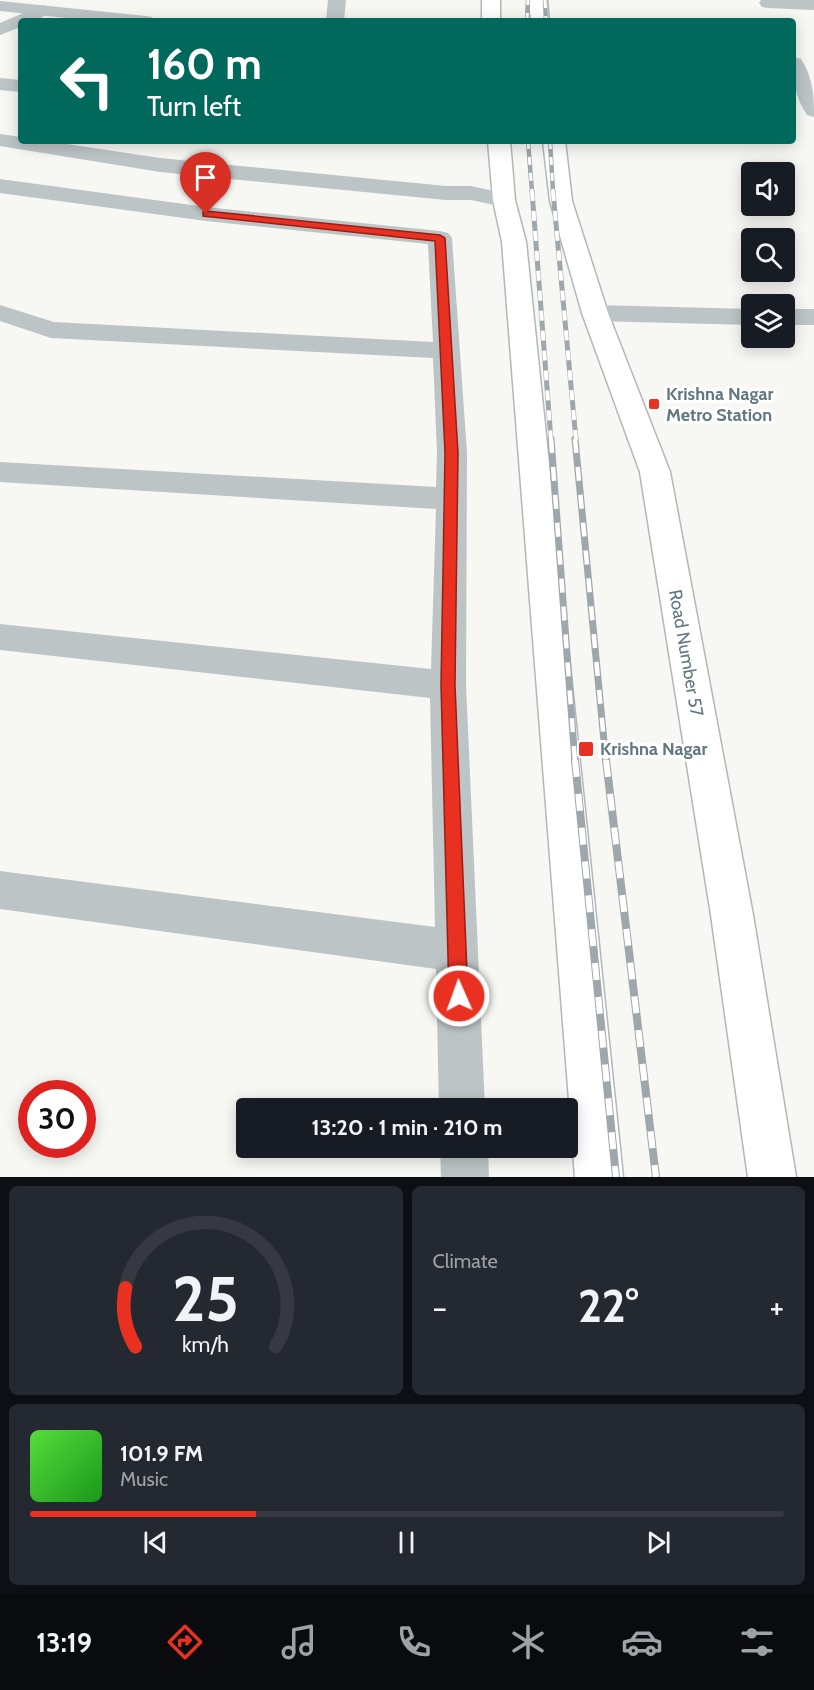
<!DOCTYPE html>
<meta charset="utf-8">
<style>
:root{--surface:#171b24;--page:#242831;--text:#f1f3f6;--muted:#9ea1a6;--line:#363941;--accent:#e93122}
body{margin:0;font-family:Cabin,sans-serif;background:var(--page);color:var(--text);height:100vh;display:flex;flex-direction:column;font-size:22px;white-space:nowrap}
*{box-sizing:border-box;margin:0}
p{font-size:20px;color:var(--muted)}
.icon{flex:none;width:33px;height:33px;fill:none;stroke:currentColor;stroke-width:2;stroke-linecap:round;stroke-linejoin:round}
.map{position:relative;height:1177px;overflow:hidden}
.sheet{display:flex;flex-direction:column;gap:9px;padding:9px;background:#0d0f14;flex:1}
.sheet>*{flex:none}
.banner{position:absolute;left:18px;top:18px;width:778px;height:126px;border-radius:6px;box-shadow:0 3px 15px #0003;background:#00695c;color:#fff;overflow:hidden}
.buttons{position:absolute;left:741px;top:162px;display:grid;gap:12px}
.buttons a{display:grid;place-items:center;width:54px;height:54px;border-radius:6px;background:var(--surface);box-shadow:0 3px 15px #0003;font-size:30px}
.speed{position:absolute;left:18px;top:1080px;display:flex;gap:12px;font-size:30px;font-weight:700;text-align:center}
.speed>*{display:grid;place-content:center;width:78px;height:78px;border-radius:50%;background:var(--surface);box-shadow:0 3px 15px #0003;line-height:1}
.speed .limit{border:9px solid #d22;background:#fff;color:#111}
.pin{position:absolute;display:grid;place-items:center;width:51px;height:51px;color:#fff;margin:-62px -26px;border-radius:50% 50% 50% 0;rotate:-45deg;box-shadow:0 0 6px #0007}
.pin .icon{rotate:45deg}
.me{position:absolute;width:66px;margin:-33px;rotate:358deg;stroke-linejoin:round;filter:drop-shadow(0 0 4px #0008)}
.turn{display:flex;align-items:center;gap:21px;height:126px;padding:0 30px;font-size:27px}
.turn .icon{width:78px;height:78px;stroke-width:2.5}
.turn b{display:block;font-size:42px;line-height:51px}
.big{font-size:45px;font-weight:700;line-height:1.1}
.sheet .widget{flex:1;display:flex;flex-direction:column;justify-content:center;gap:9px;min-width:0;padding:0 21px;border-radius:9px;background:var(--page)}
.sheet .dial{align-items:center;gap:0}
.dial svg{height:156px;overflow:visible;fill:none;stroke:var(--line);stroke-width:7;stroke-linecap:round;text-anchor:middle}
.dial text{fill:var(--text);stroke:none}
.song{display:flex;align-items:center;gap:18px}
.cover{width:72px;height:72px;border-radius:9px;background:linear-gradient(135deg,hsl(110 70% 55%),hsl(120 70% 35%))}
.played{height:6px;border-radius:3px;background:linear-gradient(90deg,var(--accent) 30%,var(--line) 30%)}
.keys{display:flex;justify-content:space-around;direction:ltr}
.heat{display:flex;justify-content:space-between;align-items:center;font-size:33px;direction:ltr}
.sheet .tiles{flex:1;display:grid;gap:9px;grid-template-columns:1fr 1fr}
.widget:last-child{grid-column:span 2}
.trip{position:absolute;left:236px;top:1098px;width:342px;height:60px;border-radius:6px;background:var(--surface);box-shadow:0 3px 15px #0003;font-weight:700;line-height:60px;text-align:center}
.tab-bar{display:flex;height:96px;justify-content:space-around;align-items:center;background:#090b0e;color:var(--muted)}
.tab-bar .icon{width:42px;height:42px}
.tab-bar .active{color:var(--accent)}
.tab-bar b{font-size:27px;color:var(--text)}
.map>svg:first-child{display:block}
</style>
<div class="map">
<svg width="814" height="1177" viewBox="0 0 814 1177">
<rect width="100%" height="100%" fill="#f7f7f4"/>
<g fill="none" stroke-linecap="round" stroke-linejoin="round">
<!-- primary casing -->
<g stroke="#b1b8ba" stroke-width="3">
<g id="primary">
<rect x="482" y="0" width="18" height="21"/>
<path d="M529 0H547L549 21H531Z"/>
<path d="M488 141H510L515 200 526 242 623 1177H575L502 242 493 200Z"/>
<path d="M543 141H565L572 201 608 313 670 472 753 915 796 1177H748L711 915 640 472 582 313 550 201Z"/>
</g>
</g>
<!-- minor -->
<g fill="#bdc4c6" fill-rule="evenodd">
<path d="M328 0H346L344 21H326Z"/>
<path d="M761 0H814V10L768 8 762 7 759 3Z"/>
<path d="M42 5 48 6 51 10C44 19 32 21 21 21V27L0 35V23Z"/>
<path d="M794 57 801 59C813 78 814 95 814 117L807 115C795 98 792 77 794 57Z"/>
<path d="M0 78 21 80V92L0 90Z"/>
<path d="M0 134 21 137V141H47L160 158 446 186H471L512 195 515 200 512 205 504 207 471 200H446L160 172 0 146Z"/>
<path d="M0 179 206 207 440 231 448 233 452 238 467 453 466 685 485 1108H439L436 969 0 909V871L435 927 430 698 0 650V624L431 669 436 509 0 482V462L436 487 437 453 433 358 51 338 0 321V305L54 322 433 342 428 244 206 221 0 193Z"/>
<path d="M595 305 752 309V325L595 321 586 318 582 313 586 308Z"/>
<rect x="784" y="309" width="30" height="16"/>
<path d="M440 1148H488L489 1177H441Z"/>
</g>
<!-- tertiary -->
<path fill="#bdc4c6" fill-rule="evenodd" d="M0 1 146 16 152 17 155 21H94L0 11Z"/>
<!-- primary -->
<use href="#primary" fill="#fff" fill-rule="evenodd"/>
<!-- rail-far3 casing -->
<g stroke="#9ea8ac" stroke-width="4.5">
<g id="rail-far3">
<path d="M545 0 546 21"/>
<path d="M527 21 528 0"/>
<path d="M528 141 532 192"/>
<path d="M550 141 553 192"/>
</g>
</g>
<!-- rail-far2 casing -->
<g stroke="#9ea8ac" stroke-width="5">
<g id="rail-far2">
<path d="M532 191 551 440"/>
<path d="M553 191 576 440"/>
</g>
</g>
<!-- rail-far1 casing -->
<g stroke="#9ea8ac" stroke-width="7">
<g id="rail-far1">
<path d="M551 439 575 762"/>
<path d="M575 439 606 762"/>
</g>
</g>
<!-- rail casing -->
<g stroke="#9ea8ac" stroke-width="8">
<g id="rail">
<path d="M575 760 616 1177"/>
<path d="M606 760 656 1177"/>
</g>
</g>
<!-- rail-far3 -->
<use href="#rail-far3" stroke="#fff" stroke-width="3" stroke-dasharray="8" stroke-linecap="butt"/>
<!-- rail-far2 -->
<use href="#rail-far2" stroke="#fff" stroke-width="4" stroke-dasharray="10" stroke-linecap="butt"/>
<!-- rail-far1 -->
<use href="#rail-far1" stroke="#fff" stroke-width="4.5" stroke-dasharray="14" stroke-linecap="butt"/>
<!-- rail -->
<use href="#rail" stroke="#fff" stroke-width="6" stroke-dasharray="17" stroke-linecap="butt"/>
</g>
<!-- route -->
<path fill="#e93122" stroke="#972016" stroke-width="1.5" d="M206 211 440 235 445 238 458 453 455 685 468 996 465 1002 459 1005 452 1002 449 996 441 685 445 453 435 241 203 216V212Z"/>
<!-- markers -->
<g fill="#e93122" stroke="#fff" stroke-width="2">
<rect x="648" y="398" width="12" height="12" rx="3"/>
<rect x="578" y="741" width="16" height="16" rx="3"/>
</g>
<g text-anchor="middle" stroke-width="6" stroke-linejoin="round" paint-order="stroke">
<!-- poi labels -->
<g font-size="18" font-weight="bold" fill="#617880" stroke="#fff" text-anchor="start">
<text x="666" y="400">Krishna Nagar<tspan x="666" dy="21">Metro Station</tspan></text>
<text x="600" y="755">Krishna Nagar</text>
</g>
<!-- street labels -->
<g font-size="18" fill="#617880" stroke="#fff">
<text transform="translate(686 653) rotate(80)" y="6">Road Number 57</text>
</g>
</g>
</svg>
<div class="buttons">
<a><svg class="icon" aria-label="sound" viewBox="0 0 24 24"><path d="M4 9h4l5-4v14l-5-4H4zM17 9q2 3 0 6"/></svg></a>
<a><svg class="icon" aria-label="search" viewBox="0 0 24 24"><circle cx="10" cy="10" r="6"/><path d="M15 15l6 6"/></svg></a>
<a><svg class="icon" aria-label="layers" viewBox="0 0 24 24"><path d="M12 4l9 5-9 5-9-5zM3 14l9 5 9-5"/></svg></a>
</div>
<div class="speed"><div class="limit">30</div></div>
<div class="pin" style="left:206px;top:214px;background:#d93025"><svg class="icon" aria-label="arrive" viewBox="0 0 24 24"><path d="M6 21V4h12l-3 4 3 4H6"/></svg></div>
<svg class="me" style="left:459px;top:996px" viewBox="-20 -20 40 40"><circle r="17" fill="#e93122" stroke="#fff" stroke-width="3"/><path d="M0-11L8 9 0 5-8 9z" fill="#fff"/></svg>
<div class="trip">13:20 · 1 min · 210 m</div>
<div class="banner">
<div class="turn"><svg class="icon" aria-label="left" viewBox="0 0 24 24"><path d="M17 20v-9H6M10 6l-5 5 5 5"/></svg><div><b>160 m</b>Turn left</div></div>
</div>
</div>
<section class="sheet">
<div class="tiles">
<div class="widget dial"><svg viewBox="0 0 100 80">
<path d="M14 69A42 42 0 1 1 86 69"/>
<path d="M14 69A42 42 0 0 1 9 39" stroke="#e93122"/>
<text x="50" y="56" font-size="32" font-weight="700">25</text>
<text x="50" y="72" font-size="11">km/h</text>
</svg></div>
<div class="widget"><p>Climate</p>
<div class="heat"><a>−</a><b class="big">22°</b><a>+</a></div>
</div>
<div class="widget">
<div class="song"><i class="cover"></i><div><b>101.9 FM</b><p>Music</p></div></div>
<div class="played"></div>
<div class="keys"><svg class="icon" aria-label="previous" viewBox="0 0 24 24"><path d="M18 5L8 12l10 7zM5 5v14"/></svg><svg class="icon" aria-label="pause" viewBox="0 0 24 24"><path d="M8 5v14M16 5v14"/></svg><svg class="icon" aria-label="next" viewBox="0 0 24 24"><path d="M6 5l10 7-10 7zM19 5v14"/></svg></div>
</div>
</div>
</section>
<nav class="tab-bar">
<b>13:19</b>
<svg class="icon active" aria-label="directions" viewBox="0 0 24 24"><path d="M12 3l9 9-9 9-9-9zM9 14v-3h6M13 9l2 2-2 2"/></svg>
<svg class="icon" aria-label="music" viewBox="0 0 24 24"><path d="M9 18V5l10-2v13"/><circle cx="6" cy="18" r="3"/><circle cx="16" cy="16" r="3"/></svg>
<svg class="icon" aria-label="phone" viewBox="0 0 24 24"><path d="M5 4h4l2 5-3 2q2 4 5 5l2-3 5 2v4C11 20 4 13 5 4z"/></svg>
<svg class="icon" aria-label="climate" viewBox="0 0 24 24"><path d="M12 3v18M4 7l16 10M4 17L20 7"/></svg>
<svg class="icon" aria-label="car" viewBox="0 0 24 24"><path d="M5 17H2v-5l4-1 3-4h7l3 4 3 1v5h-3M9 17h6M6 11h13"/><circle cx="7" cy="17" r="2"/><circle cx="17" cy="17" r="2"/></svg>
<svg class="icon" aria-label="filters" viewBox="0 0 24 24"><path d="M4 7h16M4 17h16"/><circle cx="9" cy="7" r="2"/><circle cx="15" cy="17" r="2"/></svg>
</nav>
